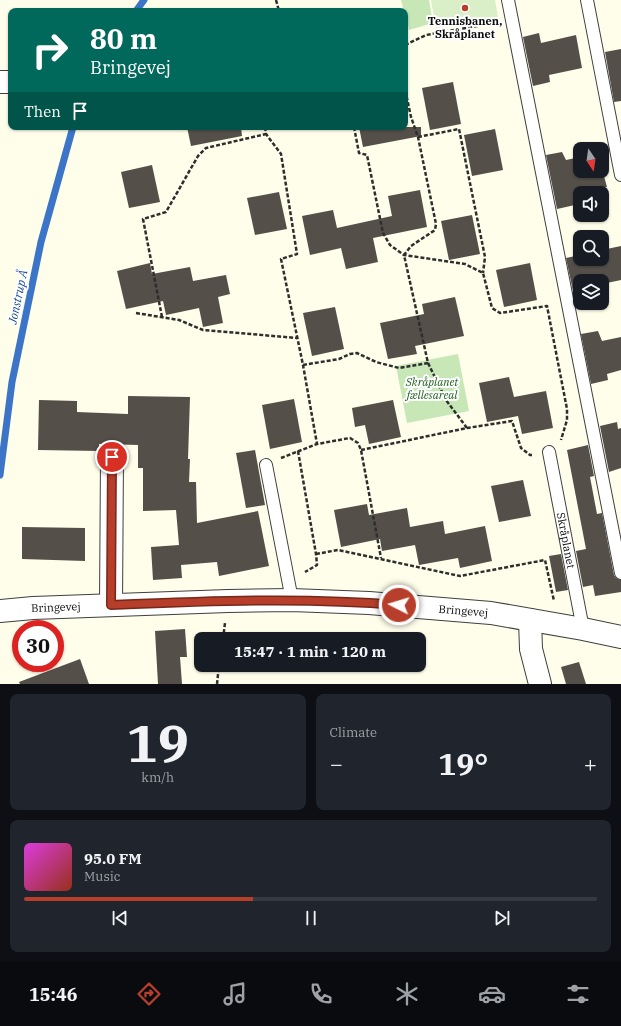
<!DOCTYPE html>
<meta charset="utf-8">
<style>
:root{--surface:#171b24;--page:#20242c;--text:#f1f3f6;--muted:#9ea1a6;--line:#363941;--accent:#b63e2a}
body{margin:0;font-family:"IBM Plex Serif",serif;background:var(--page);color:var(--text);height:100vh;display:flex;flex-direction:column;font-size:15px;white-space:nowrap}
*{box-sizing:border-box;margin:0}
p{font-size:13px;color:var(--muted)}
.icon{flex:none;width:22px;height:22px;fill:none;stroke:currentColor;stroke-width:2;stroke-linecap:round;stroke-linejoin:round}
.map{position:relative;height:684px;overflow:hidden}
.side{display:flex;flex-direction:column;gap:10px;padding:10px;background:#0d0f14;flex:1}
.side>*{flex:none}
.top-card{position:absolute;left:8px;top:8px;width:400px;height:122px;border-radius:8px;box-shadow:0 1px 3px #0004;background:#00695c;color:#fff;overflow:hidden}
.needle{width:26px;rotate:167deg}
.tools{position:absolute;left:573px;top:142px;display:grid;gap:8px}
.tools a{display:grid;place-items:center;width:36px;height:36px;border-radius:8px;background:var(--surface);box-shadow:0 1px 3px #0004;font-size:20px}
.speed{position:absolute;left:12px;top:620px;display:flex;gap:8px;font-size:20px;font-weight:700;text-align:center}
.speed>*{display:grid;place-content:center;width:52px;height:52px;border-radius:50%;background:var(--surface);box-shadow:0 1px 3px #0004;line-height:1}
.speed .limit{border:6px solid #d22;background:#fff;color:#111}
.pin{position:absolute;display:grid;place-items:center;width:34px;height:34px;color:#fff;margin:-17px;border:2px solid #fff;border-radius:50%;box-shadow:0 1px 4px #0007}
.me{position:absolute;width:44px;margin:-22px;rotate:275deg;stroke-linejoin:round;filter:drop-shadow(0 0 3px #0008)}
.turn{display:flex;align-items:center;gap:14px;height:84px;padding:0 16px;font-size:18px}
.turn .icon{width:52px;height:52px;stroke-width:2.5}
.turn b{display:block;font-size:28px;line-height:34px}
.then{display:flex;align-items:center;height:38px;padding:0 16px;background:#0003;gap:8px;font-size:15px}
.big{font-size:30px;font-weight:700;line-height:1.1}
.side .tile{flex:1;display:flex;flex-direction:column;justify-content:center;gap:6px;min-width:0;padding:0 14px;border-radius:8px;background:var(--page)}
.side .dial{align-items:center;gap:0}
.dial b{font-size:52px;line-height:1}
.song{display:flex;align-items:center;gap:12px}
.cover{width:48px;height:48px;border-radius:6px;background:linear-gradient(135deg,hsl(300 70% 55%),hsl(10 70% 35%))}
.played{height:4px;border-radius:2px;background:linear-gradient(90deg,var(--accent) 40%,var(--line) 40%)}
.keys{display:flex;justify-content:space-around;direction:ltr}
.heat{display:flex;justify-content:space-between;align-items:center;font-size:22px;direction:ltr}
.side .tiles{flex:1;display:grid;gap:10px;grid-template-columns:1fr 1fr}
.tile:last-child{grid-column:span 2}
.trip{position:absolute;left:194px;top:632px;width:232px;height:40px;border-radius:8px;background:var(--surface);box-shadow:0 1px 3px #0004;font-weight:700;line-height:40px;text-align:center}
.dock{display:flex;height:64px;justify-content:space-around;align-items:center;background:#090b0e;color:var(--muted)}
.dock .icon{width:28px;height:28px}
.dock .active{color:var(--accent)}
.dock b{font-size:18px;color:var(--text)}
.map>svg:first-child{display:block}
</style>
<div class="map">
<svg width="621" height="684" viewBox="0 0 621 684">
<rect width="100%" height="100%" fill="#fefeeb"/>
<!-- green -->
<g fill="#c7e7b7">
<path d="M401 0H429L433 23 409 30 405 11H404Z"/>
<path d="M458 354 469 411 407 423 396 366Z"/>
</g>
<!-- pitch -->
<path fill="#daeec8" d="M431 0H495L498 17 436 28Z"/>
<g fill="none" stroke-linecap="round" stroke-linejoin="round">
<!-- stream -->
<g stroke="#3c75c7" stroke-width="7">
<path d="M136 11 144 0"/>
<path d="M0 475 12 382 41 242 73 127"/>
</g>
</g>
<!-- building -->
<g fill="#544f49">
<path d="M539 33 541 43 576 35 582 68 549 75 550 82 533 86 523 37Z"/>
<path d="M621 49V101L614 102 605 52Z"/>
<path d="M453 82 461 124 430 130 422 88Z"/>
<path d="M187 127H241L242 136 191 146Z"/>
<path d="M359 127H421V136L363 147Z"/>
<path d="M495 129 503 170 472 176 464 135Z"/>
<path d="M562 152 566 160 580 157V171H602V169L607 187 573 195 575 205 557 209 546 155Z"/>
<path d="M152 165 160 202 129 208 121 172Z"/>
<path d="M420 190 427 227 373 238 378 262 346 269 341 248 310 255 302 216 333 210 337 228 392 216 388 196Z"/>
<path d="M279 192 287 229 255 235 247 198Z"/>
<path d="M472 215 480 254 449 260 441 221Z"/>
<path d="M621 246V280L602 284V281H580V289L573 291 566 258 580 255V259H602V250Z"/>
<path d="M150 263 152 274 190 267 193 281 226 275 230 294 218 297 223 323 203 327 199 308 166 315 163 301 126 309 117 271Z"/>
<path d="M530 263 537 300 504 307 496 270Z"/>
<path d="M455 297 464 336 415 346 417 354 388 359 380 323 424 314 422 304Z"/>
<path d="M335 307 344 349 312 356 303 313Z"/>
<path d="M598 331 602 341 621 337V370L607 374 608 380 591 384 581 334Z"/>
<path d="M509 377 514 397 546 391 553 428 522 434 518 416 487 422 479 383Z"/>
<path d="M128 396 190 397 188 459H190L189 482H196L197 523 258 511 269 566 219 576 217 562 181 565 182 578 153 580 151 547 179 545 176 510 143 511V468H138V445L99 444V451L38 450 39 400 77 401V412L128 414Z"/>
<path d="M294 399 302 442 270 449 262 405Z"/>
<path d="M393 400 401 437 369 444 365 425 355 427 352 408Z"/>
<path d="M617 422 618 429 621 428V468L609 472 600 426Z"/>
<path d="M588 445 594 476 590 477 597 514 602 513 614 575 616 578 621 580V592L595 596 593 585 583 587 576 551 586 549 567 450Z"/>
<path d="M255 450 265 505 246 508 236 453Z"/>
<path d="M523 480 531 516 499 522 491 486Z"/>
<path d="M367 504 369 515 407 508 410 527 443 521 445 534 485 526 492 561 460 568 458 558 419 565 415 545 382 551 380 539 341 547 334 510Z"/>
<path d="M22 527 85 528V561L22 559Z"/>
<path d="M561 554 568 590 556 592 549 556Z"/>
<path d="M185 629 187 657H180L182 684H158L155 631Z"/>
<path d="M80 659 89 684H20L19 682Z"/>
<path d="M579 662 586 684H566L561 667Z"/>
</g>
<g fill="none" stroke-linecap="round" stroke-linejoin="round">
<!-- lane casing -->
<g stroke="#3f3f3f" stroke-width="14">
<g id="lane">
<path d="M508 0 621 573"/>
<path d="M587 0 621 175"/>
<path id="s1" d="M549 452 583 629"/>
<path d="M266 465 292 600"/>
</g>
</g>
<!-- street casing -->
<g stroke="#3f3f3f" stroke-width="24">
<g id="street">
<path d="M0 82H11"/>
<path d="M111 605 112 457"/>
<path id="s2" d="M0 611 33 608 228 601 292 600 369 603 491 613 583 629 621 637"/>
<path d="M530 620 531 649 540 684"/>
</g>
</g>
<!-- path -->
<g stroke="#2e2e2e" stroke-width="2.5" stroke-dasharray="4 2" stroke-linecap="butt">
<path d="M276 0 279 11"/>
<path d="M405 45 426 35 494 23"/>
<path d="M265 127 266 134 281 154 297 254 281 259 303 365 317 444"/>
<path d="M354 127 359 153 367 155 383 233 390 245 404 255 465 264 483 273 492 308 500 313 547 306 567 409V420L561 440"/>
<path d="M418 137 459 129 485 257 483 273"/>
<path d="M136 313 179 320 203 330 297 338"/>
<path d="M162 317 143 219 166 212 198 156 206 148 266 134"/>
<path d="M428 363 446 400 467 428"/>
<path d="M303 365 339 359 350 354 357 353 376 362 399 368 428 363 404 255 411 246 435 230 436 224 418 137 411 117 405 89"/>
<path d="M361 450 467 428 512 421 521 448 530 455H532"/>
<path d="M298 451 316 554 317 565 305 572"/>
<path d="M281 458 317 444 350 438 358 443 361 450 381 558"/>
<path d="M316 554 338 550 460 576 545 560 554 601"/>
<path d="M223 639 225 623"/>
<path d="M217 684 219 665"/>
</g>
<!-- lane -->
<use href="#lane" stroke="#fff" stroke-width="12"/>
<!-- street -->
<use href="#street" stroke="#fff" stroke-width="22"/>
</g>
<g fill="none" stroke-linecap="round" stroke-linejoin="round">
<!-- route casing -->
<g stroke="#76281b" stroke-width="10">
<path id="route" d="M112 457 111 605C207 601 303 597 399 605"/>
</g>
<!-- route -->
<use href="#route" stroke="#b63e2a" stroke-width="7"/>
</g>
<!-- markers -->
<circle fill="#b63e2a" stroke="#fff" stroke-width="1.5" cx="465" cy="8" r="4"/>
<g text-anchor="middle" stroke-width="4" stroke-linejoin="round" paint-order="stroke">
<!-- poi labels -->
<g font-size="11" font-weight="bold" fill="#0c0c0c" stroke="#fff">
<text x="465" y="25">Tennisbanen,<tspan x="465" dy="13">Skråplanet</tspan></text>
</g>
<!-- park labels -->
<g font-size="11" font-style="italic" fill="#20601f" stroke="#fff">
<text x="432" y="386">Skråplanet<tspan x="432" dy="13">fællesareal</tspan></text>
</g>
<!-- street labels -->
<g font-size="11" fill="#0c0c0c" stroke="#fff">
<text dy="4" stroke="none"><textPath href="#s1" startOffset="90">Skråplanet</textPath></text>
<text dy="4" stroke="none"><textPath href="#s2" startOffset="56">Bringevej</textPath></text>
<text dy="4" stroke="none"><textPath href="#s2" startOffset="464">Bringevej</textPath></text>
</g>
<!-- water labels -->
<g font-size="12" font-style="italic" fill="#1b4998" stroke="#fff">
<text transform="translate(18 297) rotate(-78)" y="4">Jonstrup Å</text>
</g>
</g>
</svg>
<div class="tools">
<a><svg class="needle" viewBox="-14 -14 28 28"><path d="M0-13l5 13h-10z" fill="#e53935"/><path d="M0 13l5-13h-10z" fill="#9ea1a6"/></svg></a>
<a><svg class="icon" aria-label="sound" viewBox="0 0 24 24"><path d="M4 9h4l5-4v14l-5-4H4zM17 9q2 3 0 6"/></svg></a>
<a><svg class="icon" aria-label="search" viewBox="0 0 24 24"><circle cx="10" cy="10" r="6"/><path d="M15 15l6 6"/></svg></a>
<a><svg class="icon" aria-label="layers" viewBox="0 0 24 24"><path d="M12 4l9 5-9 5-9-5zM3 14l9 5 9-5"/></svg></a>
</div>
<div class="speed"><div class="limit">30</div></div>
<div class="pin" style="left:112px;top:457px;background:#d93025"><svg class="icon" aria-label="arrive" viewBox="0 0 24 24"><path d="M6 21V4h12l-3 4 3 4H6"/></svg></div>
<svg class="me" style="left:399px;top:605px" viewBox="-20 -20 40 40"><circle r="17" fill="#b63e2a" stroke="#fff" stroke-width="3"/><path d="M0-11L8 9 0 5-8 9z" fill="#fff"/></svg>
<div class="trip">15:47 · 1 min · 120 m</div>
<div class="top-card">
<div class="turn"><svg class="icon" aria-label="right" viewBox="0 0 24 24"><path d="M7 20v-9h11M14 6l5 5-5 5"/></svg><div><b>80 m</b>Bringevej</div></div>
<div class="then">Then<svg class="icon" aria-label="arrive" viewBox="0 0 24 24"><path d="M6 21V4h12l-3 4 3 4H6"/></svg></div>
</div>
</div>
<section class="side">
<div class="tiles">
<div class="tile dial"><b>19</b><p>km/h</p></div>
<div class="tile"><p>Climate</p>
<div class="heat"><a>−</a><b class="big">19°</b><a>+</a></div>
</div>
<div class="tile">
<div class="song"><i class="cover"></i><div><b>95.0 FM</b><p>Music</p></div></div>
<div class="played"></div>
<div class="keys"><svg class="icon" aria-label="previous" viewBox="0 0 24 24"><path d="M18 5L8 12l10 7zM5 5v14"/></svg><svg class="icon" aria-label="pause" viewBox="0 0 24 24"><path d="M8 5v14M16 5v14"/></svg><svg class="icon" aria-label="next" viewBox="0 0 24 24"><path d="M6 5l10 7-10 7zM19 5v14"/></svg></div>
</div>
</div>
</section>
<nav class="dock">
<b>15:46</b>
<svg class="icon active" aria-label="directions" viewBox="0 0 24 24"><path d="M12 3l9 9-9 9-9-9zM9 14v-3h6M13 9l2 2-2 2"/></svg>
<svg class="icon" aria-label="music" viewBox="0 0 24 24"><path d="M9 18V5l10-2v13"/><circle cx="6" cy="18" r="3"/><circle cx="16" cy="16" r="3"/></svg>
<svg class="icon" aria-label="phone" viewBox="0 0 24 24"><path d="M5 4h4l2 5-3 2q2 4 5 5l2-3 5 2v4C11 20 4 13 5 4z"/></svg>
<svg class="icon" aria-label="climate" viewBox="0 0 24 24"><path d="M12 3v18M4 7l16 10M4 17L20 7"/></svg>
<svg class="icon" aria-label="car" viewBox="0 0 24 24"><path d="M5 17H2v-5l4-1 3-4h7l3 4 3 1v5h-3M9 17h6M6 11h13"/><circle cx="7" cy="17" r="2"/><circle cx="17" cy="17" r="2"/></svg>
<svg class="icon" aria-label="filters" viewBox="0 0 24 24"><path d="M4 7h16M4 17h16"/><circle cx="9" cy="7" r="2"/><circle cx="15" cy="17" r="2"/></svg>
</nav>
